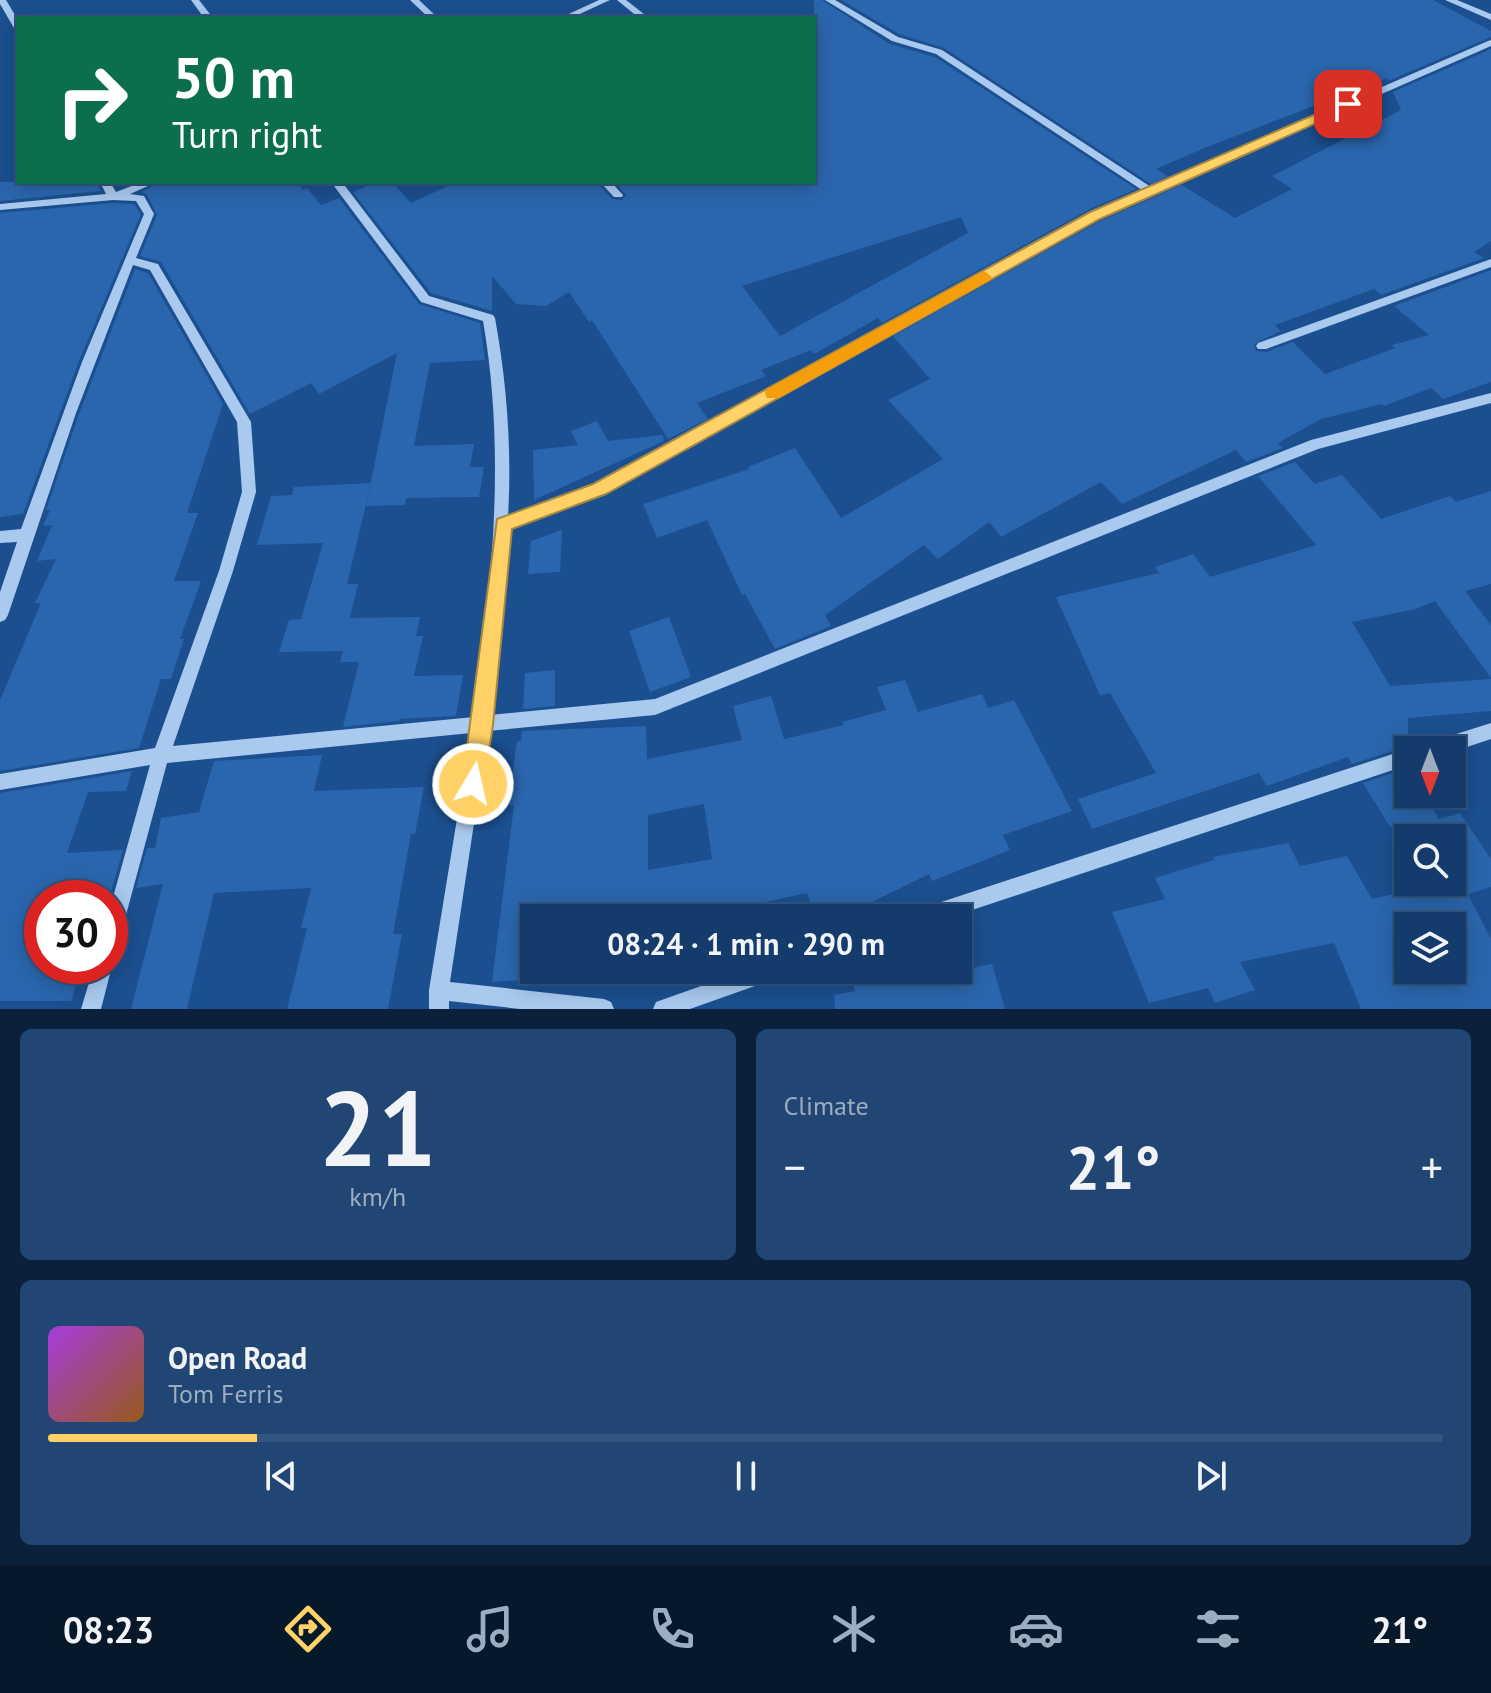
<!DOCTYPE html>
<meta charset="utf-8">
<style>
:root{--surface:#143b6b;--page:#214673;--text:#f1f3f6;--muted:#9dadc1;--line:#33557e;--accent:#ffd166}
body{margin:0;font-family:"PT Sans",sans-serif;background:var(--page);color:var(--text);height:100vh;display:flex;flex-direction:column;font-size:30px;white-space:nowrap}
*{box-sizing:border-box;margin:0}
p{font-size:26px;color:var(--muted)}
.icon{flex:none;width:44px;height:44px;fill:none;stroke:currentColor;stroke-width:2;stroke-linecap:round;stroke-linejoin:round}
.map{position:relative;height:1009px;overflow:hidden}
.panel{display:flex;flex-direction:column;gap:20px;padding:20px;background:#0b203b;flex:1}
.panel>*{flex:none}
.banner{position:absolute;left:16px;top:16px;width:800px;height:168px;border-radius:0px;box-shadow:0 4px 20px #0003,0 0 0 2px var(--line);background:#0b6e4f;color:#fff;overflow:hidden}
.needle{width:52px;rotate:180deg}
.buttons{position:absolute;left:1394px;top:736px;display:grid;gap:16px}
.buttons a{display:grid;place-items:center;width:72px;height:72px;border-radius:0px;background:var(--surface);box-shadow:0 4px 20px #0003,0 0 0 2px var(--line);font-size:40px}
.speed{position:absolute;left:24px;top:880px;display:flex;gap:16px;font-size:40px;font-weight:700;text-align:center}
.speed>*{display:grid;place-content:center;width:104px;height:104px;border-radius:50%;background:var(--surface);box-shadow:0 4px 20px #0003,0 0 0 2px var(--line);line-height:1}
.speed .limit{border:12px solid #d22;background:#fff;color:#111}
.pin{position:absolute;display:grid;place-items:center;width:68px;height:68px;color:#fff;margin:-34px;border-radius:16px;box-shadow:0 4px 12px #0006}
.me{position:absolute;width:88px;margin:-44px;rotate:9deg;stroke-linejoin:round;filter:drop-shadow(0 0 6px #0008)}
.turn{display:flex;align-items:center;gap:28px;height:168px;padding:0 24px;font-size:36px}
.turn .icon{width:104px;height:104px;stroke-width:2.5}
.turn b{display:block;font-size:56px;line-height:68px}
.big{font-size:60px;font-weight:600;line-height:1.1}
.panel .card{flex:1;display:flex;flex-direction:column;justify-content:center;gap:12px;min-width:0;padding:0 28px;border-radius:12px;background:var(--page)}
.panel .dial{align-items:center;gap:0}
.dial b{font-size:104px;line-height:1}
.song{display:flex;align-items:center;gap:24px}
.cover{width:96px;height:96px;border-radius:12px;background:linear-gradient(135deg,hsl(280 70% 55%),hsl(30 70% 35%))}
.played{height:8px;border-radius:4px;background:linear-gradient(90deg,var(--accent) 15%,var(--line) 15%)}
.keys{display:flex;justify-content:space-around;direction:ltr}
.heat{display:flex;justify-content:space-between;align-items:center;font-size:44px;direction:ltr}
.panel .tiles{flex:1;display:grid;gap:20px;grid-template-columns:1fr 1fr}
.card:last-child{grid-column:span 2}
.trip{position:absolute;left:520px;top:904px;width:452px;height:80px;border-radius:0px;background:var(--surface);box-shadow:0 4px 20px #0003,0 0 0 2px var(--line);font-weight:600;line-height:80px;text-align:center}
.dock{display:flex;height:128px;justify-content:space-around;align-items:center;background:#08182b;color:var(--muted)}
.dock .icon{width:56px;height:56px}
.dock .on{color:var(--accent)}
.dock b{font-size:36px;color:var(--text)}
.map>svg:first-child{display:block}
</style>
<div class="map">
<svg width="1491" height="1009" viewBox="0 0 1491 1009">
<rect width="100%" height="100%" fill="#1b4f8f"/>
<!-- building -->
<g fill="#2a66ad" fill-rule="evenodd">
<path d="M814 0H822L890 44 935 57 1136 189 1090 209 882 323 878 318 814 354 811 350 761 370 766 376 697 403 708 419 668 439 592 320 589 322 569 292 546 306 516 304 492 276V311L431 293 353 192 377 182H392L411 203 456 182H597L612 199 622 200 626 195 615 182H814ZM961 217 968 233 780 336 742 286Z"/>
<path d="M841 0H1433L1491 31V37L1388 81 1387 78 1207 147 1156 169 1168 176 1151 184 944 48 899 34Z"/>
<path d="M1491 49V241L1474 252 1484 258 1381 295 1374 289 1275 325 1281 331 1254 344 1256 351 1266 352 1293 342 1325 374 1395 348 1392 345 1429 335 1394 306 1491 270V382L1443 399 1431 388 1384 406 1382 404 1321 419 1278 443 1283 448 1246 462 1236 450 1122 504 1101 482 1001 537 989 522 938 559 924 545 825 615 831 626 775 649 745 594 742 595 707 520 657 538 643 504 749 469 748 467 795 448 841 518 943 459 888 400 930 379 893 336 1100 221 1182 185 1235 218 1292 189 1272 176 1401 110 1393 92Z"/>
<path d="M0 182H97L101 191 0 201Z"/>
<path d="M160 182H296L303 190 307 188 321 205 339 198 419 304 480 323 485 360 430 363 414 446 474 444 470 467H484L479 497 406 498 405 505 366 506 397 353 319 394 311 383 250 414 161 262 140 256 157 215 147 195 141 192Z"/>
<path d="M113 203 134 204 141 214 79 361 23 514 0 517V213Z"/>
<path d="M135 269 148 273 223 404 187 513H198L174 581H201L180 639H184L171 679H161L139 748 0 771V700L41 603H35L56 559 37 561 52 525 43 526 50 510H46L79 414Z"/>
<path d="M597 421 608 441 663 435 664 441 534 500 533 450 578 445 571 431Z"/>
<path d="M1295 462 1315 484 1342 475 1381 519 1450 496 1456 502 1491 491V584L1465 591 1491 625V678L1435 601 1415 609 1352 622 1390 686 1491 679V711L1408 718V746L1352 764 1348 757 1267 786 1259 773 1092 829 1078 799 1156 773 1110 693 1100 695 1056 597 1159 573 1155 567 1193 554 1210 577 1316 545 1258 476Z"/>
<path d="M371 483 347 584H358L350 618 420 617 416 636H423L414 676 463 675 456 716 400 719 399 721 343 727 359 662H340L343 651 279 652 289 620 301 619 323 543 257 545 271 496 292 495 294 487Z"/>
<path d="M562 530 560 572 528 574 531 541Z"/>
<path d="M669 617 691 677 650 692 629 631Z"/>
<path d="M555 670V706L523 709 525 673Z"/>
<path d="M905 680 918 712 982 694 988 708 1014 700 1072 811 1003 835 1010 850 932 881 929 874 866 905 868 911 849 918H816L807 893 737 908 738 918H534V970H575V977L492 982 514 805H508L517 741H521L522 731 646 726 647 759 742 740 733 706 771 696 784 739 844 725 842 722 886 710 877 687ZM704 804 712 859 648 870V815Z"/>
<path d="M322 755 314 791 424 787 415 834H411L393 934H402L388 1009H287L307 928H301L311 888 214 893 187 1009H131L163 884 136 888 147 848H155L161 818 199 812 214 761Z"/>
<path d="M1408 768V794H1424L1439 819 1460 813 1491 859V887L1468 894 1491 939V1009H1361L1334 943 1240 962 1255 990 1215 1003 1208 988 1149 1003 1112 912 1165 899 1155 878 1214 860 1213 857 1288 843 1300 866 1347 856 1372 899 1432 885 1430 882H1452V838H1408V847L1395 826 1390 827 1363 783ZM1408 926H1452V970H1408Z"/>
<path d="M132 771 126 791 88 792 67 853 123 850 111 892 106 893 104 898H42V966H82L71 1001H0V793Z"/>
<path d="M992 964 1005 1009H835L834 995 855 991 850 970H882L886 985Z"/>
</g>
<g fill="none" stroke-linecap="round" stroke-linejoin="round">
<!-- minor -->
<g fill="#a9c9ee" fill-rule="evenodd">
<path d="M0 0H6L18 20V31L14 28 0 4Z"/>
<path d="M191 0H199L213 18H204Z"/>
<path d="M410 0H419L438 18H429Z"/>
<path d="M599 0H610L571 18H560Z"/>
<path d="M617 0H626L649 18H639Z"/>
<path d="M825 0H835L898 37 942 50 1151 187 1488 41 1491 40V46L1099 218 605 493 508 529 490 715 655 699 1311 440 1491 393V403L1318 449 655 715 488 731 450 982 604 999 611 1002 614 1009H520L449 1001V1009H429V990L471 733 167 763 119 941 117 948 110 950V908L150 765 0 790V774L155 748 219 571 242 492 237 422 150 270 133 265 76 413 8 615 5 620 0 622V592L17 542 0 543V531L21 529 82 362 144 214 136 201 113 200 0 210V204L106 194 100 182H110L116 192 142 182H157L130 194 144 196 154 214 136 258 158 264 251 422 256 492 233 571 173 746 474 717C492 585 506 452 483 321L421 302 331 182H342L429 296 493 315 495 318C507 384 512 450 508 517L595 485 1091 212 1142 190 936 54 892 41Z"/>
<path d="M1445 0H1457L1491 14V20Z"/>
<path d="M600 182H611L623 195 622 197H614Z"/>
<path d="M1491 259V267L1266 349H1258L1256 346 1258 343Z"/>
<path d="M1491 723V739L1452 752 1423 750 1425 744 1431 742Z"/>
<path d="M1408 749 1411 750H1408V765L948 918H911L913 911 920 909Z"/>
<path d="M110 960 112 966 101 1009H81L94 966H110Z"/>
<path d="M746 970H782L780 977 690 1009H653L656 1002Z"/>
</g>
</g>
<!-- route -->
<path fill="#ffd166" stroke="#a68842" stroke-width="2" d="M1348 100 1355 104 1353 107 1100 219 606 494 512 529 493 725 484 784 481 792 473 795 465 792 462 784 497 519 593 484 1090 212Z"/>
<!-- slow -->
<path fill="#f59e0b" d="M984 271 992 277 990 280 779 398H767L765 393 767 389Z"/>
</svg>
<div class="buttons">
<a><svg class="needle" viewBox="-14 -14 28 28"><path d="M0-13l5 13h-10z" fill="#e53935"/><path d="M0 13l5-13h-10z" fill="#9dadc1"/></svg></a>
<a><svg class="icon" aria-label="search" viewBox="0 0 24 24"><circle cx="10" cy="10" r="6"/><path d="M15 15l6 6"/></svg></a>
<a><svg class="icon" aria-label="layers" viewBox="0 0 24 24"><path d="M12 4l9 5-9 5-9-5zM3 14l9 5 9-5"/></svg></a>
</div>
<div class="speed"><div class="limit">30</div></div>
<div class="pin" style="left:1348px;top:104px;background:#d93025"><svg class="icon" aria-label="arrive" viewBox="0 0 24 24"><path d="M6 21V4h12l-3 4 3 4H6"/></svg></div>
<svg class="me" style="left:473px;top:784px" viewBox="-20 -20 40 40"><circle r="17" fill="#ffd166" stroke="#fff" stroke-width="3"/><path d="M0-11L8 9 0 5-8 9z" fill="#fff"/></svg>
<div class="trip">08:24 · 1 min · 290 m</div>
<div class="banner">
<div class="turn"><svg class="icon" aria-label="right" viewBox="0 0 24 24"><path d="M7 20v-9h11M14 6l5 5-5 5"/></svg><div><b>50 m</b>Turn right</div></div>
</div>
</div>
<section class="panel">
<div class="tiles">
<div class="card dial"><b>21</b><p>km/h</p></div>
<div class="card"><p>Climate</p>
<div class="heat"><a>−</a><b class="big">21°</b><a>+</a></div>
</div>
<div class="card">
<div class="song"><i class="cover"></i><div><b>Open Road</b><p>Tom Ferris</p></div></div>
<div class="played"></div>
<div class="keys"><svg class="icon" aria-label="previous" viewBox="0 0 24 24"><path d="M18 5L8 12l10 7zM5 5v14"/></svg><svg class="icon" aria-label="pause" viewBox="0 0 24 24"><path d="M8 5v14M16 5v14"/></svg><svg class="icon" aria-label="next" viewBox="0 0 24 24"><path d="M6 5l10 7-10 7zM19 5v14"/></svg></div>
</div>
</div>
</section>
<nav class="dock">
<b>08:23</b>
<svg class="icon on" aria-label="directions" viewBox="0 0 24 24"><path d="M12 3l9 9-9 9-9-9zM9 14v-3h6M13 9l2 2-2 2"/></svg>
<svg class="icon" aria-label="music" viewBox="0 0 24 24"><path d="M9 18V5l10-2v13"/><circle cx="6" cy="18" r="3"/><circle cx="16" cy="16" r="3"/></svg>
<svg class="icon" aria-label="phone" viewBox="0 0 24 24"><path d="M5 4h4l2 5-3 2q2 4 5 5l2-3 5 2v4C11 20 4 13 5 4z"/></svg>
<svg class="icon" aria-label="climate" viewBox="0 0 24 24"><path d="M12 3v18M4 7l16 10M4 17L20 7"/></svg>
<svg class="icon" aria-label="car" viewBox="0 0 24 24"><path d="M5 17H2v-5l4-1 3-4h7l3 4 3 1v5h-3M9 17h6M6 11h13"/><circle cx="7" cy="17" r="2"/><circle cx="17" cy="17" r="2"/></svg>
<svg class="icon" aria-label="filters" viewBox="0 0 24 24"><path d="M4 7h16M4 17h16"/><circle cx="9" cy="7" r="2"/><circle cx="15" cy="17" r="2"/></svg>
<b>21°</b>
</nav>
